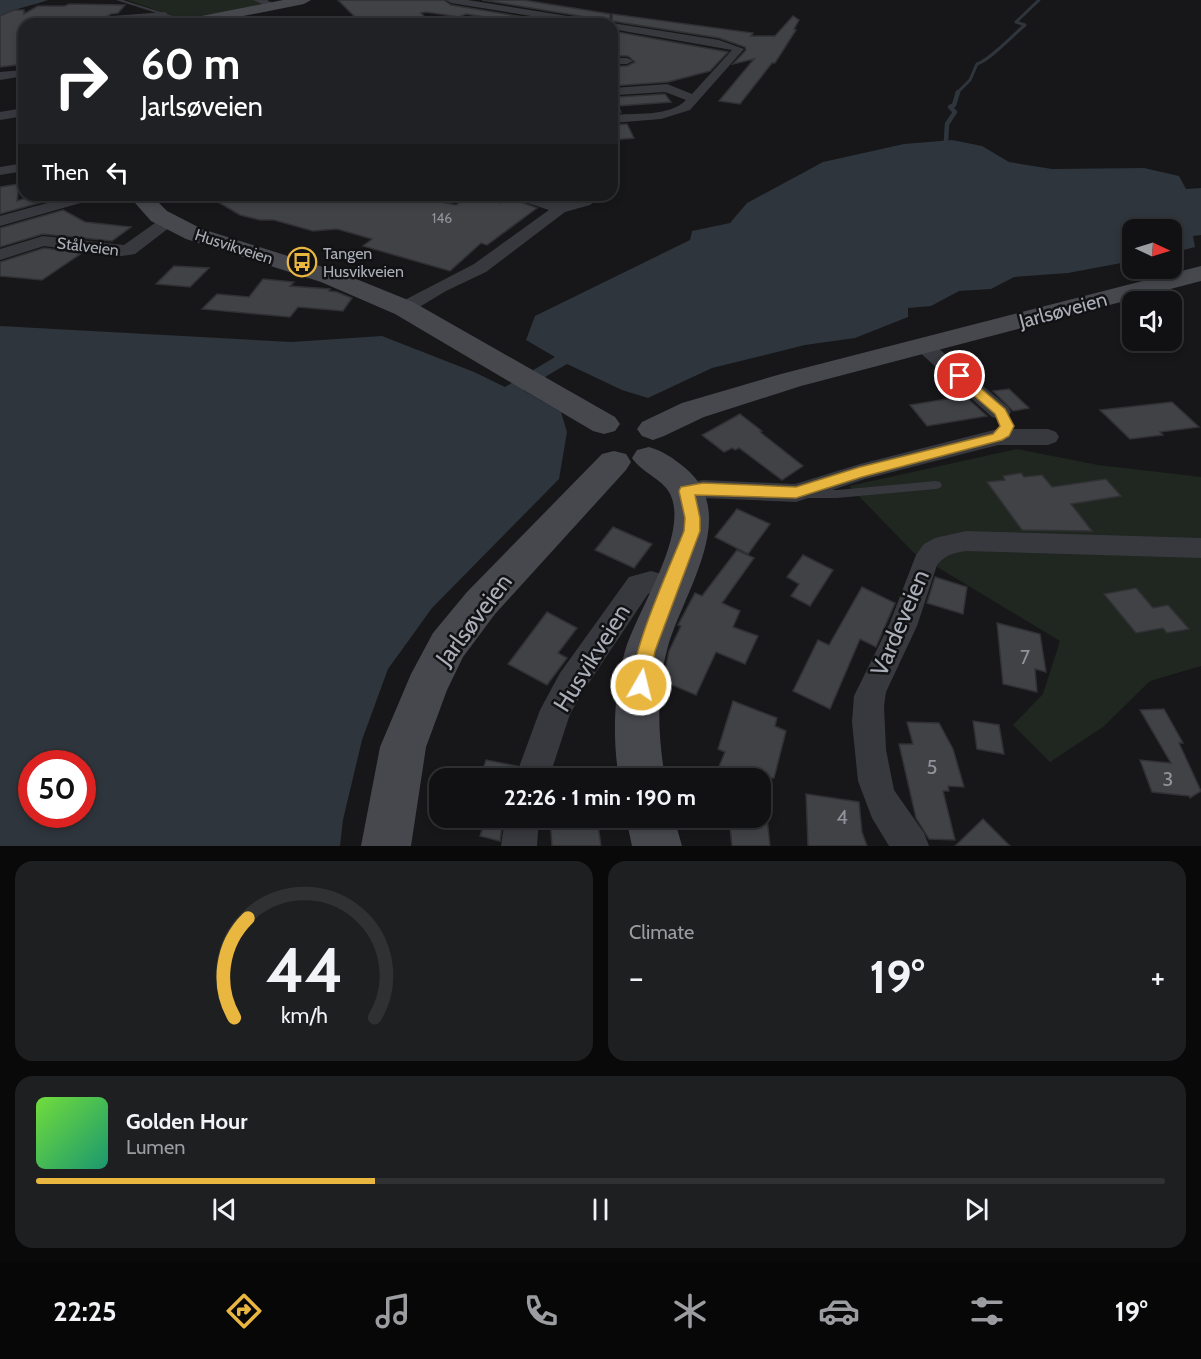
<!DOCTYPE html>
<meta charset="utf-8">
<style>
:root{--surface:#111113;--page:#1e1f21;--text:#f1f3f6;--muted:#9c9da0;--line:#303133;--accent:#e9b63f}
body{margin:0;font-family:Cabin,sans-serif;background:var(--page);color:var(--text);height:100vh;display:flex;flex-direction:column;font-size:22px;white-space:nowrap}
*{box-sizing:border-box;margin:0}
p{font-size:20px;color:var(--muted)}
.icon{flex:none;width:33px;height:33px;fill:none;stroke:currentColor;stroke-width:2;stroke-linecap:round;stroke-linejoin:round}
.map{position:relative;height:846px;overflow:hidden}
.details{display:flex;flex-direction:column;gap:15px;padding:15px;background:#09090a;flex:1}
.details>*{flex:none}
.hud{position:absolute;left:18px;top:18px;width:600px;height:183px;border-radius:18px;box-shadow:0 3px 9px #0003,0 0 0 2px var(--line);background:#202124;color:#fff;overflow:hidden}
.needle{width:39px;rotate:94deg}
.fabs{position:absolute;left:1122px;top:219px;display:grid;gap:12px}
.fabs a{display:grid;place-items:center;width:60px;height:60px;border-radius:12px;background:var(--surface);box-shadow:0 3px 9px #0003,0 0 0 2px var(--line);font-size:30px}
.speed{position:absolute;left:18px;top:750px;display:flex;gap:12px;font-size:30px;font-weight:700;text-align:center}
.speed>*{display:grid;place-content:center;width:78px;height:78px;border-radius:50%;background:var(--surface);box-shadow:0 3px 9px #0003,0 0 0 2px var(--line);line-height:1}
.speed .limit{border:9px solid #d22;background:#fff;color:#111}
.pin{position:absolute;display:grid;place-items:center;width:51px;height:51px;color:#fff;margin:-26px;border:3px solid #fff;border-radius:50%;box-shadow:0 2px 6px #0007}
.me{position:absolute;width:66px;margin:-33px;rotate:8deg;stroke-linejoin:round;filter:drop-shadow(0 0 4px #0008)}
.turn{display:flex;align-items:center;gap:21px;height:126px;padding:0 24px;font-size:27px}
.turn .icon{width:78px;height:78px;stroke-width:2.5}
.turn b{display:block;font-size:42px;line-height:51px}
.then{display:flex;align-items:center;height:57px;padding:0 24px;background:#0003;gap:12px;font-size:22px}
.big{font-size:45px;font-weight:700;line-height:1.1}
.details .card{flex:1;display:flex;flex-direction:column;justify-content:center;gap:9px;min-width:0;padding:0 21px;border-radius:18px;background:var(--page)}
.details .dial{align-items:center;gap:0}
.dial svg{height:156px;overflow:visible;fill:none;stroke:var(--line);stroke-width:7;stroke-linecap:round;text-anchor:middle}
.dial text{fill:var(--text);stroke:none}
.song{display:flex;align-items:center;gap:18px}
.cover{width:72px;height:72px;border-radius:9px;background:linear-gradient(135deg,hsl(100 70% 55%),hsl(160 70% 35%))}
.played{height:6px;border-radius:3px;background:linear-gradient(90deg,var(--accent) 30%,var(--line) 30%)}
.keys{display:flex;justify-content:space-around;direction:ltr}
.heat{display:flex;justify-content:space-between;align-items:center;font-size:33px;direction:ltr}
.details .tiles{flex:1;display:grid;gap:15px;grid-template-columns:1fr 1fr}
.card:last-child{grid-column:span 2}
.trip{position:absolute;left:429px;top:768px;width:342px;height:60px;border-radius:18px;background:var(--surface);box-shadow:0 3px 9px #0003,0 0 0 2px var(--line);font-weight:700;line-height:60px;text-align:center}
.tabs{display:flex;height:96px;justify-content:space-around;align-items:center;background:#070708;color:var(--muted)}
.tabs .icon{width:42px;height:42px}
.tabs .active{color:var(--accent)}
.tabs b{font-size:27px;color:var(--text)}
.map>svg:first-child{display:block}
</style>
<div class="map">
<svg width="1201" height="846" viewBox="0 0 1201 846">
<rect width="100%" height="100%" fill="#171719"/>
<!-- green -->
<g fill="#1f2720">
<path d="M127 0H254L265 5 188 21Z"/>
<path d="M1017 449 1098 465 1201 477V666L1150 681 1103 727 1050 762 1013 725 1043 694 1060 641 914 553 849 486Z"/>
</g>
<!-- water -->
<g fill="#2e353c" fill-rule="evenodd">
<path d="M0 0H48C32 6 15 8 0 16Z"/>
<path d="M952 140 982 146 1009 162 1052 169 1144 168 1179 176 1186 189 1201 188V235L1193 236 1195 247 1172 253V230H1132V261L1068 273 1014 277 991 289 959 291 931 306 908 308V317L855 338 805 345 712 368 648 398 622 390 567 364 523 390 561 412 567 432 559 479 432 608 388 669 362 740 343 820 340 846H0V326L291 342 382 336 474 372 505 387 555 357 526 340 535 316 690 240 692 231 730 223 747 203 823 162 904 144ZM32 764H82V814H32Z"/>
</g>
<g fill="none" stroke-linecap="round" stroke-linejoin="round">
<!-- stream-far1 -->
<path stroke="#2e353c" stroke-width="3" d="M957 93 970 80 977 64C990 60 1013 35 1025 25L1016 22 1039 0"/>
<!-- stream -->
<path stroke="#2e353c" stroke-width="4.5" d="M946 141 947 124 955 112 950 107 954 105 958 92"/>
</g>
<!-- building -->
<g fill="#414246" stroke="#313135" stroke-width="1.5">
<path d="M338 0H444L451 5 566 24H532L466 14 459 17 426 12 421 13 429 22 405 24 400 17 360 22Z"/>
<path d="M482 0H523L610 14V21L605 24 598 19Z"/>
<path d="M69 4 125 5 118 13 111 14 95 24H84V22L24 24V64L0 67V16L14 10H24V14L38 6H65Z"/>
<path d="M612 14 753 33 751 36H775L793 16 799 20 794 29 796 30 775 63H772L740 104 719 101 754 59 733 64 746 50 745 47 719 38 612 21Z"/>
<path d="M612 31 728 52 710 71 668 82 612 86V66H627L635 62 628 56H612Z"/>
<path d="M665 94 671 102 618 106 621 112 612 113V95L617 97Z"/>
<path d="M627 124 634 138 612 140V125Z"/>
<path d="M19 184 17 201 35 195 46 201 0 214V187Z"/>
<path d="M206 195H377L400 200 405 197 418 200 421 198 456 205 470 195 500 203 508 197 537 208 487 245 481 243 450 271 363 246 372 239 337 229 313 231 274 220H260L240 215Z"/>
<path d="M63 210 85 222 131 227 112 241 43 234 0 247V228Z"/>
<path d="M44 248 82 253 42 280 0 276V262Z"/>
<path d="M174 266 209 268 190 287 156 284Z"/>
<path d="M263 279 294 282 290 286 330 289 329 291 337 292 352 298 343 311 298 307 290 317 202 309 217 294 249 297Z"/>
<path d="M1009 389 1029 408 1013 411 993 391Z"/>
<path d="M965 396 987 416 927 426 910 405Z"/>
<path d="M1172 402 1199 427 1160 432 1163 435 1130 439 1100 410Z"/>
<path d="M740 414 762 431 760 432 803 466 782 480 739 448 735 450 732 448 724 452 702 435Z"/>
<path d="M1021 473 1024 477 1042 475 1052 487 1106 479 1121 496 1071 504 1092 531 1022 530 987 482 1005 480 1003 476Z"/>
<path d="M737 509 770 524 748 554 715 537Z"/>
<path d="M613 527 652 544 634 568 595 550Z"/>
<path d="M737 550 754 558 722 603 740 611 733 627 758 636 745 664 716 652 696 695 663 681 669 651 681 626 678 625 695 593 702 596Z"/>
<path d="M803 555 833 570 810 606 791 596 799 584 787 577Z"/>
<path d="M935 577 967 587 963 614 927 603Z"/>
<path d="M862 587 895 603 876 647 860 639 830 709 793 691 818 640 829 645Z"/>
<path d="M1136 588 1153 608 1168 605 1189 629 1167 633 1163 628 1136 633 1104 594Z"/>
<path d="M547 612 577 628 558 653 567 658 547 685 508 664Z"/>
<path d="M997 623 1040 634 1046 672 1035 669 1037 692 1003 684Z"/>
<path d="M733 701 777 718 775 726 786 731 774 778H742L718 769 725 752 718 749Z"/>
<path d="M1164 709 1183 743H1179L1201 791 1190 798 1189 796 1152 792 1140 760 1171 763 1140 710Z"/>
<path d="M973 721 999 725 1004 754 977 749Z"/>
<path d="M907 722 939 723 953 749 964 787 948 786 949 791H943L955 840 929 839 916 818 899 744H913Z"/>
<path d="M486 760 517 766 513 778H480Z"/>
<path d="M806 794 859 802 862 832 867 846H808Z"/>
<path d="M486 818H503L500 841 480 836Z"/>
<path d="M564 818H597L601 846H552L550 819Z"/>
<path d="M729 818H767L770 846H732Z"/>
<path d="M983 819 1010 846H955Z"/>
</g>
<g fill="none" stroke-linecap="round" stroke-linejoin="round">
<!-- lane -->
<g fill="#38393e" fill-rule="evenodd">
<path d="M116 0H123L192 22 188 23Z"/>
<path d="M936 481 940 482 942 485 940 488 936 489 837 498H806L802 497 800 494 802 491 806 490H837Z"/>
</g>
<!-- street -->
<g fill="#38393e" fill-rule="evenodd">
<path d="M253 0H267L276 5 271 8Z"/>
<path d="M446 0H468L598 21 603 24H580L451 3Z"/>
<path d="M164 12 167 13V17L97 24 112 16Z"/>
<path d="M612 23 719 40 744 49 690 110 661 119 612 123V115C633 113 670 117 686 100L665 92 617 95 612 93 613 88 667 84 692 94 732 50 612 29V24H608Z"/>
<path d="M612 58H627L633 61 627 64H612Z"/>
<path d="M24 70V76L0 80V72Z"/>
<path d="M24 108V116L0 120V112Z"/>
<path d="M24 163V171L0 175V167Z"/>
<path d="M76 195H101L98 198 0 226V216Z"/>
<path d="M509 195H534L566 203 585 195H604L590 205 565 212 486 272 446 291 411 312H397L395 308 397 304 474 264 549 210 512 198Z"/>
<path d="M168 216 174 218 176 221 174 224 135 254 129 255 121 256 44 246 0 260V249L43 236 124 245 162 218Z"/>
<path d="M925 341 932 343 1008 407 1011 412 1008 417 1000 419 992 417 918 351 915 347 918 343Z"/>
<path d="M998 429H1048L1056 432 1059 437 1056 442 1048 445H998L865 479 796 502 703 498 687 500 678 497 675 491 678 485 703 480 795 484 860 464Z"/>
<path d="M966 531 1201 538V558L966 551C953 553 945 555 937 565L917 626 886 692 884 706 886 750 894 790 924 833 929 846H889L872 818 858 781 852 722 854 696 889 625 916 555 924 544 935 538Z"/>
<path d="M651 571 661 574 665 582 661 590 648 594 582 693 570 714 549 778H515L540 710 560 673 629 577Z"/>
<path d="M505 818H539L537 846H501Z"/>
</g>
<!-- secondary -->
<g fill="#46484e" fill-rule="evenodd">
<path d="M283 0H311L304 4 203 24H174L181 20Z"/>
<path d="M128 195H151L167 211 202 229 339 272 413 302 615 417 620 424 615 431 604 434 593 431 395 314 321 282 186 239 151 221Z"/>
<path d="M1201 266V281L801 386 704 417 664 436 653 440 642 436 637 429 642 422 682 403 781 374Z"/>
<path d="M649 447C663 451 673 458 684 467 743 514 681 595 667 650 656 691 658 736 665 778H619C612 737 614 692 625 651 637 610 688 537 671 496 665 480 642 473 632 458L637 450Z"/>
<path d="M614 451 626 454 631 462 626 470 495 614 463 657 447 690 426 747 411 846H361L380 747 411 674 433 633 467 592 602 454Z"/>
<path d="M626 818H674L682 846H632Z"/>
</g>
</g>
<!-- route -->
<path fill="#e9b63f" stroke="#977629" stroke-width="1.5" d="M960 373 964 374 1005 409 1014 426 1009 436 1002 440 862 477 796 498 695 495 700 518V531L655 651 647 691 641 694 634 691C623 667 673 560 684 531L685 518 679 491 681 487 703 483 796 487 860 467 993 434 1000 426 995 414 955 379 953 376Z"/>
<!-- icons -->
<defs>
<g id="bus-ring" transform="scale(1.5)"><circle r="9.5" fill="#121214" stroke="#e9b63f" stroke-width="1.5"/><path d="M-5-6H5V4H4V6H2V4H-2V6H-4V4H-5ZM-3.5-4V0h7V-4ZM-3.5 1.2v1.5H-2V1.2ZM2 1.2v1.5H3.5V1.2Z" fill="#e9b63f"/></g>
</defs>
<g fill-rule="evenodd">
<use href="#bus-ring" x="302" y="262"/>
</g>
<g text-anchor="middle" stroke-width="5" stroke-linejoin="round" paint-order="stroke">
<!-- far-number labels -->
<g font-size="14" fill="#90939c">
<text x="442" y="223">146</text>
</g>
<!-- far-street labels -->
<g font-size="16" fill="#aaaeb8" stroke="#121214">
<text transform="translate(88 246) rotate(7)" y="6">Stålveien</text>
<text transform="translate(234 246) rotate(18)" y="6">Husvikveien</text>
</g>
<!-- far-poi labels -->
<g font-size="16" fill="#aaaeb8" stroke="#121214" text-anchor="start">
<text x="323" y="259">Tangen<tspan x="323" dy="18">Husvikveien</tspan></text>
</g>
<!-- street labels -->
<g font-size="20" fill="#aaaeb8" stroke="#121214">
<text transform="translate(1063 310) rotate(-15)" y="7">Jarlsøveien</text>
</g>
<!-- near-number labels -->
<g font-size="20" fill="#90939c">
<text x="1025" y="664">7</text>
<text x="932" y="774">5</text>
<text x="1168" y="786">3</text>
<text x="842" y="824">4</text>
</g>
<!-- near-street labels -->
<g font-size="24" fill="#aaaeb8" stroke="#121214">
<text transform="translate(474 620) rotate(-53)" y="8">Jarlsøveien</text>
<text transform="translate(900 623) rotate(-67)" y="8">Vardeveien</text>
<text transform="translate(592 658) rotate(-58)" y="8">Husvikveien</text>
</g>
</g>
</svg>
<div class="fabs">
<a><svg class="needle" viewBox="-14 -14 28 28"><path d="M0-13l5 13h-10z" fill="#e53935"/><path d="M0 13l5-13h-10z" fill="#9c9da0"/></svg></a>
<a><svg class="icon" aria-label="sound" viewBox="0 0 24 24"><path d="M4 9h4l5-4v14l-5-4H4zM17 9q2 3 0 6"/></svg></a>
</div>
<div class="speed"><div class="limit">50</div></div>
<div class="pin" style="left:960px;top:376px;background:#d93025"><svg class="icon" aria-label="arrive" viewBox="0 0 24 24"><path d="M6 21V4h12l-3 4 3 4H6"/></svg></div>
<svg class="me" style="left:641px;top:685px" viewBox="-20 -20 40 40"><circle r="17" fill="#e9b63f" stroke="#fff" stroke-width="3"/><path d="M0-11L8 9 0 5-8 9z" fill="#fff"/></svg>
<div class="trip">22:26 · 1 min · 190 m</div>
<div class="hud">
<div class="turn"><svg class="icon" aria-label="right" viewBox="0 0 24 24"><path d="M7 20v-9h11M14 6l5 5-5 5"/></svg><div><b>60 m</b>Jarlsøveien</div></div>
<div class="then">Then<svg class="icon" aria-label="left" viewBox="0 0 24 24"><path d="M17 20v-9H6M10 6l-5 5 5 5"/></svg></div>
</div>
</div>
<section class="details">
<div class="tiles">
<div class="card dial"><svg viewBox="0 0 100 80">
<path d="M14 69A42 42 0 1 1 86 69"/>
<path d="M14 69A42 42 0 0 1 21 18" stroke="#e9b63f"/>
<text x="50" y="56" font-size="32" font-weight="700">44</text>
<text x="50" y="72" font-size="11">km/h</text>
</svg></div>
<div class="card"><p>Climate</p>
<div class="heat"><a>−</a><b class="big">19°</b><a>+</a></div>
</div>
<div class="card">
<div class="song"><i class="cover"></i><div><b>Golden Hour</b><p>Lumen</p></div></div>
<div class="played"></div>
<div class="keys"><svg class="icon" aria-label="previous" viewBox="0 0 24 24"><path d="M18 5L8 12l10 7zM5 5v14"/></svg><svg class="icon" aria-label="pause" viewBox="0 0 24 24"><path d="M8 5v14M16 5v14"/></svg><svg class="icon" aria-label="next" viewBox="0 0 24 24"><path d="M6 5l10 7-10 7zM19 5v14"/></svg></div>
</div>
</div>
</section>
<nav class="tabs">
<b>22:25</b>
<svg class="icon active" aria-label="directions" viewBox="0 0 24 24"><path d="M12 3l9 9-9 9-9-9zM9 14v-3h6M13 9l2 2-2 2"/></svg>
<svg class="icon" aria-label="music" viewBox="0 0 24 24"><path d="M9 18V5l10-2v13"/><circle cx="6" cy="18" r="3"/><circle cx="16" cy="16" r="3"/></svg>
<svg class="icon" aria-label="phone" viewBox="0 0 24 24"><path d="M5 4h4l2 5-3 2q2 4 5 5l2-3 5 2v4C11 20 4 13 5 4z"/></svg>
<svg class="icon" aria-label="climate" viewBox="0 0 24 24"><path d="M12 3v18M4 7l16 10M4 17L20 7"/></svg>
<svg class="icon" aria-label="car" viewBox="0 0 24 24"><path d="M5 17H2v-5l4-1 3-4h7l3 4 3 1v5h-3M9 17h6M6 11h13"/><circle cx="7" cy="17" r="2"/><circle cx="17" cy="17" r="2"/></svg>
<svg class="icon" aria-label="filters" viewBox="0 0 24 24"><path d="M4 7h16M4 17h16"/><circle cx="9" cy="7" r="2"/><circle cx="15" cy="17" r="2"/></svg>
<b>19°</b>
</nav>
